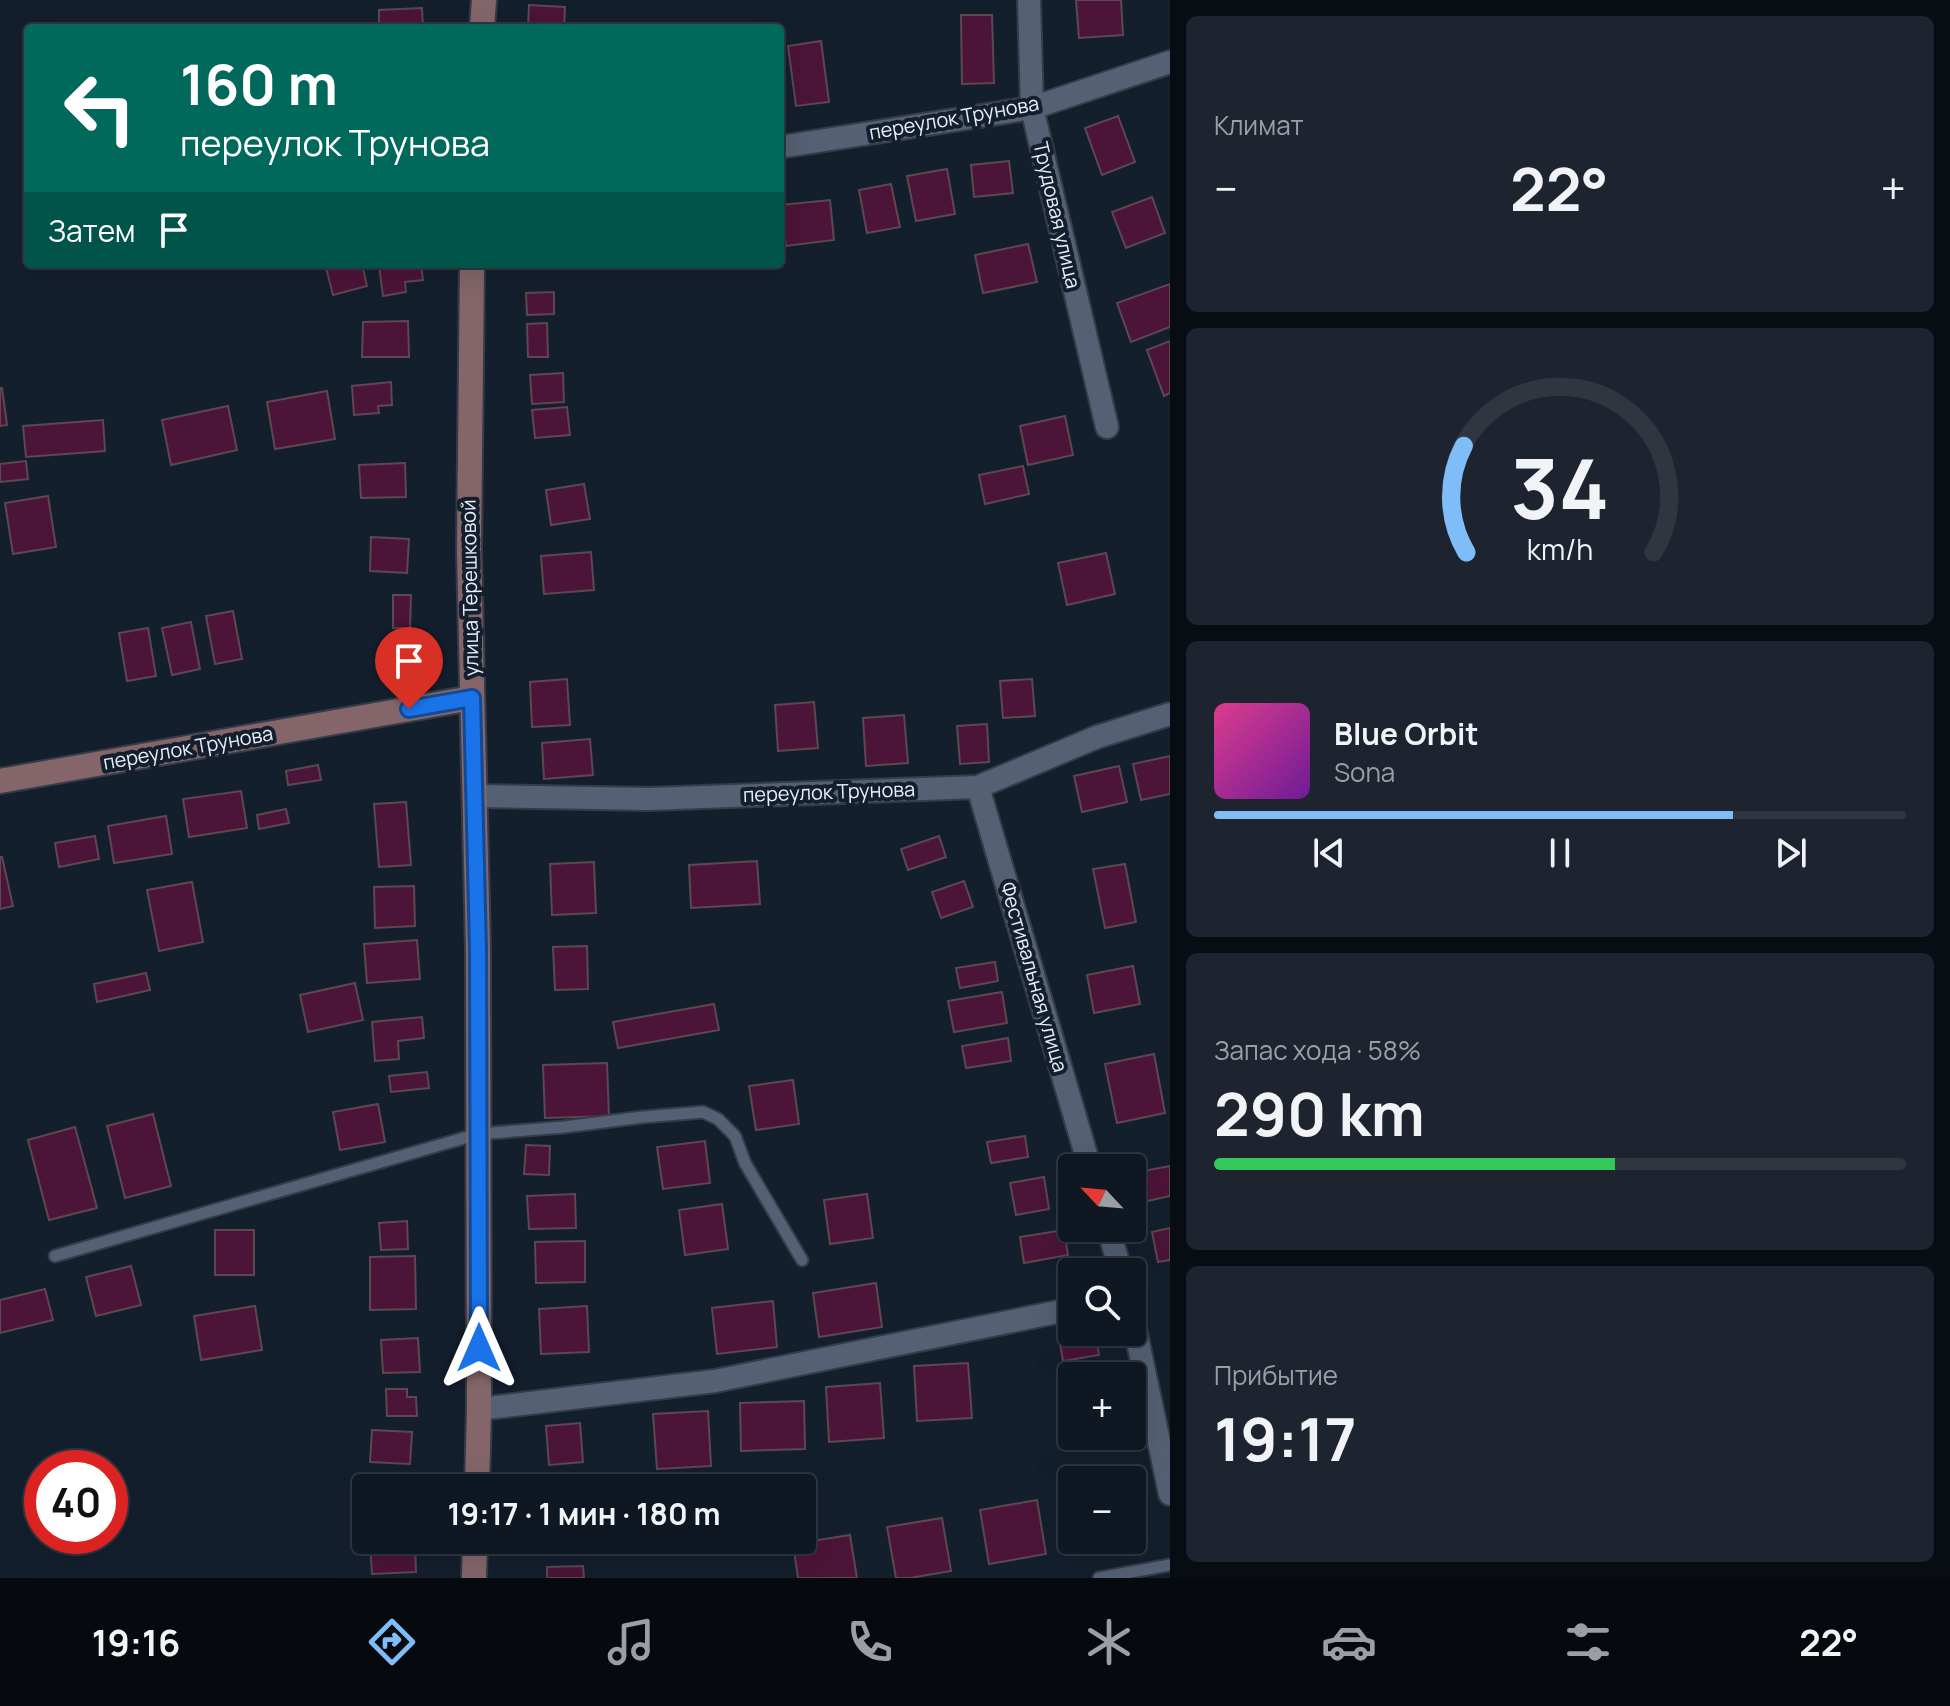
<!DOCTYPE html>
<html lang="ru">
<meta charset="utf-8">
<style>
:root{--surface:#0f1722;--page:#1d242f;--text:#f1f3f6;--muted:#9b9fa5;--line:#2f3640;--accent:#7fbdf9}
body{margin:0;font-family:Manrope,sans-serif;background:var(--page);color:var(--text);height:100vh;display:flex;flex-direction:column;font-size:30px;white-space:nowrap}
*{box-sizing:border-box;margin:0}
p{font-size:26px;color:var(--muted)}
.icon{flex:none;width:44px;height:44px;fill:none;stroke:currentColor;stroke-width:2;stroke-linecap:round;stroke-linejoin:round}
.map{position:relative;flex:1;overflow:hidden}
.details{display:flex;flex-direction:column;gap:16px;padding:16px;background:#080d13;width:780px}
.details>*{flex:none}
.banner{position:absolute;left:24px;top:24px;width:760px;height:244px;border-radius:8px;box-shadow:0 8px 32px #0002,0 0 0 2px var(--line);background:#00695c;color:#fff;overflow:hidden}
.needle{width:52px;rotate:296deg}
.fabs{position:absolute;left:1058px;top:1154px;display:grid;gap:16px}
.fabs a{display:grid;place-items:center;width:88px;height:88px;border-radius:8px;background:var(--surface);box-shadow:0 8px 32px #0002,0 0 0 2px var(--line);font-size:40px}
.speed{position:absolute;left:24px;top:1450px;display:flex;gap:16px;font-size:40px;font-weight:700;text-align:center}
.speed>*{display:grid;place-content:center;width:104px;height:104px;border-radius:50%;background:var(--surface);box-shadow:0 8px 32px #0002,0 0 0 2px var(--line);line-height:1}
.speed .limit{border:12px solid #d22;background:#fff;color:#111}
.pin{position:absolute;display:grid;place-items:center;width:68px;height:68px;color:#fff;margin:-82px -34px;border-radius:50% 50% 50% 0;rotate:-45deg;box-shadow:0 0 8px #0007}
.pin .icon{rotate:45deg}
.me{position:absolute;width:88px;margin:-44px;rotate:0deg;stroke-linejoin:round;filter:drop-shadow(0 0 6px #0008)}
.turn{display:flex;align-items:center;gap:28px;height:168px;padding:0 24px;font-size:36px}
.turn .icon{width:104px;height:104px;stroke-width:2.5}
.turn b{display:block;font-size:56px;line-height:68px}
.then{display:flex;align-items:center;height:76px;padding:0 24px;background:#0003;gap:16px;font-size:30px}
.big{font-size:60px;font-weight:700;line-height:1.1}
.details .tile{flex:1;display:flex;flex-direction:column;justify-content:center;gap:12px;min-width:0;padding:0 28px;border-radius:12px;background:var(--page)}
.details .dial{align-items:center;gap:0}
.dial svg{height:208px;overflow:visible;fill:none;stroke:var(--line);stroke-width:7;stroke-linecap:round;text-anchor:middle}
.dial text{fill:var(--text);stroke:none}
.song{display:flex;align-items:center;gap:24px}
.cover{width:96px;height:96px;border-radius:12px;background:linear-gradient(135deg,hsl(330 70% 55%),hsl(280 70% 35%))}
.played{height:8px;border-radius:4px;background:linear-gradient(90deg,var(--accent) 75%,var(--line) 75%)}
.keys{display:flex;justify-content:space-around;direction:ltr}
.heat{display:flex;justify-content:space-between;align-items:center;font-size:44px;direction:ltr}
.charge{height:12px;border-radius:6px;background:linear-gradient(90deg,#34c759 58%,var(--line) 0)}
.trip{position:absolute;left:352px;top:1474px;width:464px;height:80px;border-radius:8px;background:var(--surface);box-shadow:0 8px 32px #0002,0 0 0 2px var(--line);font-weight:700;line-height:80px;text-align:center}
.tab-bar{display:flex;height:128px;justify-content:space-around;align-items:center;background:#06090e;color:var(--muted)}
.tab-bar .icon{width:56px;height:56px}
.tab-bar .active{color:var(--accent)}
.tab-bar b{font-size:36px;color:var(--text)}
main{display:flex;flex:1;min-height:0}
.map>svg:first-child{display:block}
</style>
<main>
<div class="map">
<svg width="1170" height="1578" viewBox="0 0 1170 1578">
<rect width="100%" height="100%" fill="#141f2e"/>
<!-- building -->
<g fill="#4c1438" stroke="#5c4752" stroke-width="2">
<path d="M1076 0H1121L1123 35 1079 38Z"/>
<path d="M529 5 565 7 564 28H528Z"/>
<path d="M422 8 423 28H379V10Z"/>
<path d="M961 15H992L994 83 962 84Z"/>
<path d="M821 41 829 102 796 106 788 46Z"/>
<path d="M1118 116 1135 162 1102 175 1085 128Z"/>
<path d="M1009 161 1013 193 974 197 971 165Z"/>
<path d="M947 169 955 214 916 221 907 176Z"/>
<path d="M891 184 900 227 867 233 859 190Z"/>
<path d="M1152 197 1165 233 1126 248 1112 212Z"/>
<path d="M830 200 834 240 786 246 781 205Z"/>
<path d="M1028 244 1037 282 983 293 975 255Z"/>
<path d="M325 264H362L367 286 333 295Z"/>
<path d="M391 264H421L423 280 405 282 406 292 383 296 379 266Z"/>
<path d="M1170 284V327L1131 342 1117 303Z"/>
<path d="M554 292V314L527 315 526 293Z"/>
<path d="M408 321 409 357H362L363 322Z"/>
<path d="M547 323 548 357H528L527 324Z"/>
<path d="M1170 341V393L1164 396 1147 350Z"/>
<path d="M563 373 564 402 532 404 530 375Z"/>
<path d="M391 382 392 405 378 406 379 413 354 415 352 386Z"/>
<path d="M0 388H2L7 425 0 426Z"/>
<path d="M327 391 335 439 275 449 267 402Z"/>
<path d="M228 406 237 450 171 465 162 420Z"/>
<path d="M567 407 570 435 535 438 532 410Z"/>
<path d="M1065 416 1073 455 1028 465 1020 426Z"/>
<path d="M103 420 105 451 26 457 23 426Z"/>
<path d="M26 461 28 479 0 482V464Z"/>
<path d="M405 463 406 497 361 498 359 465Z"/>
<path d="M1023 466 1029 494 985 504 979 475Z"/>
<path d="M584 484 590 519 551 525 546 490Z"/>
<path d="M48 496 56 547 13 554 5 503Z"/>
<path d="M371 537 409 539 407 573 370 571Z"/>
<path d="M591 552 594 590 544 594 541 556Z"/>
<path d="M1106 553 1115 594 1067 605 1058 563Z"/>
<path d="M393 595H411L410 628H393Z"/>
<path d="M233 611 242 659 215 664 206 616Z"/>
<path d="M191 622 200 669 172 675 162 628Z"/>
<path d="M148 628 156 676 127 681 119 633Z"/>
<path d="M567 679 570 725 532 727 530 682Z"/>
<path d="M1032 679 1035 716 1003 718 1000 681Z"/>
<path d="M814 702 818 748 778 751 775 705Z"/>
<path d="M904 715 908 763 866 766 863 718Z"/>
<path d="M987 724 989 762 960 764 957 726Z"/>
<path d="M590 739 593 775 544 779 542 743Z"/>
<path d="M1170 756V794L1141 800 1133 764Z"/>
<path d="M318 765 321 780 288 785 286 771Z"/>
<path d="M1119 766 1127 802 1082 812 1074 776Z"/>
<path d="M241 791 247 828 189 837 183 799Z"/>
<path d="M406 802 411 865 379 867 374 804Z"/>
<path d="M286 809 289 823 259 829 257 815Z"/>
<path d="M166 816 172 854 114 863 108 826Z"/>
<path d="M95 836 99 859 59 867 55 843Z"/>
<path d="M939 836 946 857 908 870 901 849Z"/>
<path d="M0 857H2L13 906 0 909Z"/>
<path d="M757 861 760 904 691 908 689 865Z"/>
<path d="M594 862 596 913 552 915 550 864Z"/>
<path d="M1125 864 1136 922 1105 928 1093 869Z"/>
<path d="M964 881 973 907 941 918 932 892Z"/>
<path d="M192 882 203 942 159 951 147 890Z"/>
<path d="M414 886 415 926 375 928 374 887Z"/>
<path d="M417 940 420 979 367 983 364 944Z"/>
<path d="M587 946 588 989 555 990 553 947Z"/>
<path d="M995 962 998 981 960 988 956 968Z"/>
<path d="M1133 966 1140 1004 1094 1013 1087 975Z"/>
<path d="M146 973 150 990 97 1002 94 984Z"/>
<path d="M355 983 363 1020 308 1032 300 995Z"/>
<path d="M1002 992 1007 1023 954 1032 948 1001Z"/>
<path d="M714 1004 719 1030 618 1048 613 1022Z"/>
<path d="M422 1017 424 1038 398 1041 399 1059 375 1061 372 1022Z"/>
<path d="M1008 1038 1011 1061 966 1068 962 1046Z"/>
<path d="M1154 1054 1165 1113 1117 1123 1105 1064Z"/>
<path d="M607 1063 609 1116 545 1118 543 1065Z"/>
<path d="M427 1072 429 1088 391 1092 389 1076Z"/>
<path d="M793 1080 799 1124 756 1130 749 1086Z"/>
<path d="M378 1104 385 1142 340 1150 333 1112Z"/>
<path d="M153 1114 171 1186 125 1198 107 1126Z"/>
<path d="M75 1127 97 1208 49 1220 28 1140Z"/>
<path d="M1025 1136 1028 1157 991 1163 987 1142Z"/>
<path d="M705 1141 710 1183 663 1189 657 1147Z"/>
<path d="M526 1145 550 1146 549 1175 524 1174Z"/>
<path d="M1170 1166V1196L1143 1202 1138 1172Z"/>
<path d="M1044 1177 1049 1209 1016 1215 1010 1183Z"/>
<path d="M575 1194 576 1228 529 1229 527 1196Z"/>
<path d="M867 1194 873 1238 830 1244 824 1200Z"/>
<path d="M722 1204 728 1249 685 1255 679 1210Z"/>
<path d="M407 1221 408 1249 381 1250 379 1223Z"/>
<path d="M1170 1228V1260L1158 1262 1152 1232Z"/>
<rect x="215" y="1230" width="39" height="45"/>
<path d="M1064 1230 1068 1255 1024 1263 1020 1237Z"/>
<path d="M585 1241V1282L536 1283 535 1242Z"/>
<path d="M415 1256 416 1309 370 1310V1257Z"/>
<path d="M131 1266 141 1305 96 1316 86 1277Z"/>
<path d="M876 1283 882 1327 819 1337 813 1293Z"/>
<path d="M45 1289 53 1320 0 1333V1300Z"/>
<path d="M773 1301 777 1347 717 1354 712 1308Z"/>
<path d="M255 1306 262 1350 201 1360 194 1316Z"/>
<path d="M587 1306 589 1352 541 1354 539 1309Z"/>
<path d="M1072 1330V1332H1095L1099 1355 1063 1361 1058 1332Z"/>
<path d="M418 1338 420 1372 383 1373 381 1340Z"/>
<path d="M968 1363 972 1418 917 1421 914 1366Z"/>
<path d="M880 1383 884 1438 829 1442 826 1387Z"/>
<path d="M386 1389H407V1397H416L417 1416H387Z"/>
<path d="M804 1401 805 1449 741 1451 740 1403Z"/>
<path d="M708 1411 711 1466 657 1469 653 1414Z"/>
<path d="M580 1423 583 1462 549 1465 546 1426Z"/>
<path d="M372 1430 412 1432 410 1464 370 1462Z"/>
<path d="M382 1477 420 1478V1488H381Z"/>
<path d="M1037 1500 1046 1554 989 1564 980 1510Z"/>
<path d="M942 1518 951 1571 910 1578H896L887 1527Z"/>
<path d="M850 1535 857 1578H798L793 1544Z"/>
<path d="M546 1540H589V1555H545Z"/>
<path d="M415 1541 416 1572 372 1574 370 1543Z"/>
<path d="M583 1566 584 1578H547V1567Z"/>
</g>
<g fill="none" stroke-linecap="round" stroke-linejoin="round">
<!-- lane casing -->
<g stroke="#353b48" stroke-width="15">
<g id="lane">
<path d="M55 1256 478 1134 564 1127 643 1117 703 1112 718 1119 735 1136 745 1163 802 1260"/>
<path d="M1099 1578 1170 1565"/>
</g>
</g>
<!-- street casing -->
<g stroke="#353b48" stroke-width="26">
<g id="street">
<path d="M1029 0 1032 108 1107 427"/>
<path d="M780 147 1032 108 1170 62"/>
<path d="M978 787 1090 1168"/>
<path d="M474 796 649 799 978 787 1097 737 1170 714"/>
<path d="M1108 1228 1121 1272"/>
<path d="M1132 1314 1170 1494"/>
<path d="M479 1409 715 1381 1072 1309"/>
</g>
</g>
<!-- secondary casing -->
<g stroke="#353b48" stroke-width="28">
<g id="secondary">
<path d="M482 28 484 0"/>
<path d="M472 264 469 551 478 950 479 1409 477 1488"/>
<path d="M0 781 472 698"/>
<path d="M474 1578 475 1540"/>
</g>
</g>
<!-- lane -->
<use href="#lane" stroke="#546174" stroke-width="11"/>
<!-- street -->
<use href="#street" stroke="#546174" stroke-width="22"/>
<!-- secondary -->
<use href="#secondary" stroke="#84666a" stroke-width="24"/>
</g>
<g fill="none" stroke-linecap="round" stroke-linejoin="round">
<!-- route casing -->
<g stroke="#114b97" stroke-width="20">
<path id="route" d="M409 709 472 698 478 950 479 1348"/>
</g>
<!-- route -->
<use href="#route" stroke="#1a73e8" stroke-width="14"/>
</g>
<g text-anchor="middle" stroke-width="8" stroke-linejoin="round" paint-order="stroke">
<!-- street labels -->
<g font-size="20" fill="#e8effb" stroke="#141f2e">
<text transform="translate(954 118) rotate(-10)" y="7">переулок Трунова</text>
<text transform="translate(1057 215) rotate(77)" y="7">Трудовая улица</text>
<text transform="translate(470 588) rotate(-91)" y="7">улица Терешковой</text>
<text transform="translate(188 748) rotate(-10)" y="7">переулок Трунова</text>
<text transform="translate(829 792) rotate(-2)" y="7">переулок Трунова</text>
<text transform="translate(1034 977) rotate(74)" y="7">Фестивальная улица</text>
</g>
</g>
</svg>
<div class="fabs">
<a><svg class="needle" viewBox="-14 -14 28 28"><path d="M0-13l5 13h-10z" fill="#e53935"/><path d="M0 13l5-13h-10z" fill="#9b9fa5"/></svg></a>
<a><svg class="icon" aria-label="search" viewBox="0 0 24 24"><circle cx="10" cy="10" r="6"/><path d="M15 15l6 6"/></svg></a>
<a>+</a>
<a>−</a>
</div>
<div class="speed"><div class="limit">40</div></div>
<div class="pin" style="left:409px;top:709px;background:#d93025"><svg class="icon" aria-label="arrive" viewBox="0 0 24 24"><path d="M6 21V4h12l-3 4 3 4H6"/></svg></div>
<svg class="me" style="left:479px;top:1348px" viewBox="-20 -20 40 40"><path d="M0-17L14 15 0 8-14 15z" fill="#1a73e8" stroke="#fff" stroke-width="4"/></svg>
<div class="trip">19:17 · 1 мин · 180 m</div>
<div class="banner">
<div class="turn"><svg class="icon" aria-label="left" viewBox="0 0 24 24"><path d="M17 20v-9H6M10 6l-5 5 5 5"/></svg><div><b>160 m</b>переулок Трунова</div></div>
<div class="then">Затем<svg class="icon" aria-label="arrive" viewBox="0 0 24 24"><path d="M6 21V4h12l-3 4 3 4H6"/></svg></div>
</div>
</div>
<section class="details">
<div class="tile"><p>Климат</p>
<div class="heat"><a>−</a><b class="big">22°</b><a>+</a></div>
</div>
<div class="tile dial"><svg viewBox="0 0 100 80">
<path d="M14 69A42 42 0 1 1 86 69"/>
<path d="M14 69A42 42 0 0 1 13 28" stroke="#7fbdf9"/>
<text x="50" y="56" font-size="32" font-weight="700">34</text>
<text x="50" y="72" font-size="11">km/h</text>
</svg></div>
<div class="tile">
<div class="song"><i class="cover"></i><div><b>Blue Orbit</b><p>Sona</p></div></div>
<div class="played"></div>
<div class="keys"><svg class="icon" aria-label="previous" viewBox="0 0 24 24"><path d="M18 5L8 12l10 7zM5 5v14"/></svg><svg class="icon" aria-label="pause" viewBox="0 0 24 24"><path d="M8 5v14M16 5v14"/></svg><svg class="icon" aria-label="next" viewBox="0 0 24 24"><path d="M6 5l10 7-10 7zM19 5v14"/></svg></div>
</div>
<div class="tile"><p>Запас хода · 58%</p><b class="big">290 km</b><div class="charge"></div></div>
<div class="tile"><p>Прибытие</p><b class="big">19:17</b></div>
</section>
</main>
<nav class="tab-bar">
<b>19:16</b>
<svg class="icon active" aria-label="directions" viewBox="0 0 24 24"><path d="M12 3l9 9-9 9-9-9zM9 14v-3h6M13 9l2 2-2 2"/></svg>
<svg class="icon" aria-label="music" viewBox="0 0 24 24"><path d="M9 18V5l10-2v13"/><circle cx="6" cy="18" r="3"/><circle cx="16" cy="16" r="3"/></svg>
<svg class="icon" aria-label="phone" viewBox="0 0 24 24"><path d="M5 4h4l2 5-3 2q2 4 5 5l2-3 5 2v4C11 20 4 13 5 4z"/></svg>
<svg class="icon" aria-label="climate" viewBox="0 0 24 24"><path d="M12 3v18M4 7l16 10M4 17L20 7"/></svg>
<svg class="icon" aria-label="car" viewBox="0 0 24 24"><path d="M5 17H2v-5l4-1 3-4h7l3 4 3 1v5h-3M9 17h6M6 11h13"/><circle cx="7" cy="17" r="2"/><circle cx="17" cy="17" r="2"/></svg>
<svg class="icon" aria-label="filters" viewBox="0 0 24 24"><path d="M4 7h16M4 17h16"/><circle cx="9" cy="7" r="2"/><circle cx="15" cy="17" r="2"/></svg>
<b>22°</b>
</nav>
